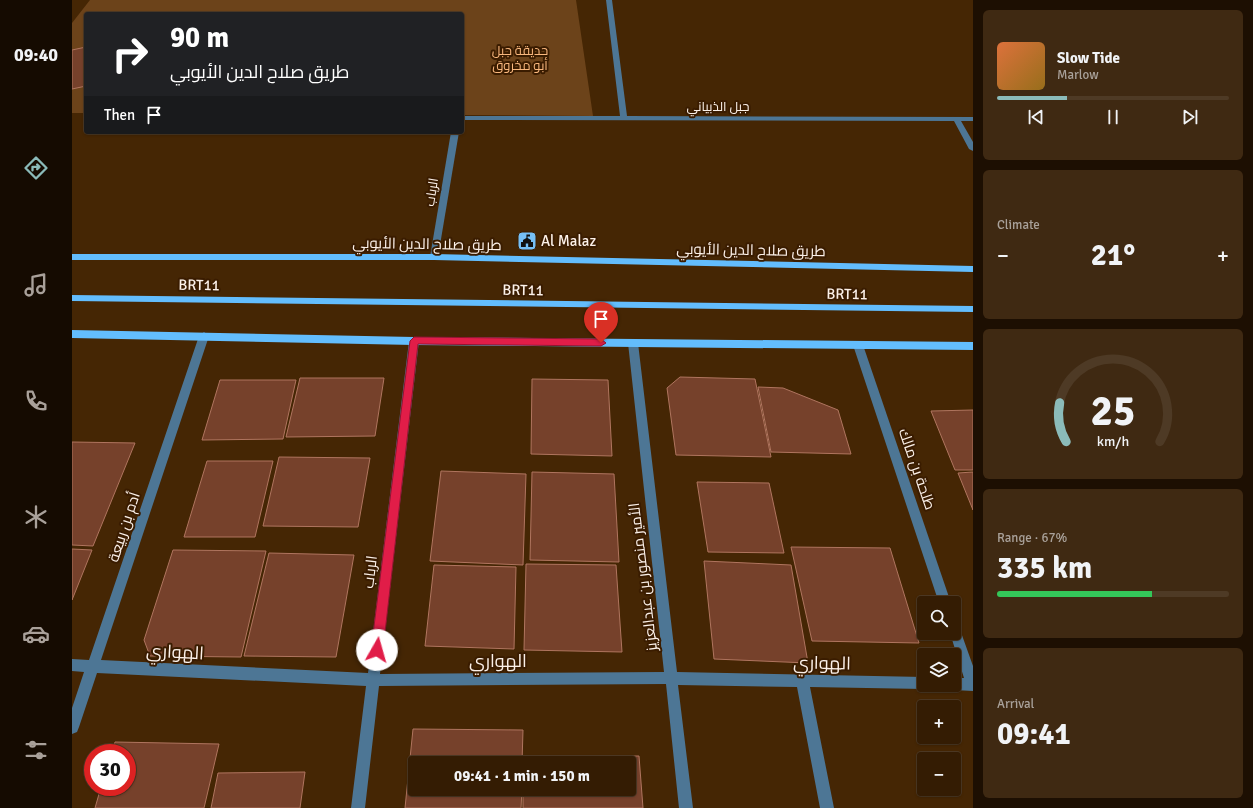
<!DOCTYPE html>
<meta charset="utf-8">
<style>
:root{--surface:#341c03;--page:#3f2912;--text:#f1f3f6;--muted:#a9a19a;--line:#4e3a25;--accent:#8bbbb9}
body{margin:0;font-family:Signika,Cairo,sans-serif;background:var(--page);color:var(--text);height:100vh;display:flex;flex-direction:column;font-size:15px;white-space:nowrap}
*{box-sizing:border-box;margin:0}
p{font-size:13px;color:var(--muted)}
.icon{flex:none;width:22px;height:22px;fill:none;stroke:currentColor;stroke-width:2;stroke-linecap:round;stroke-linejoin:round}
.map{position:relative;flex:1;overflow:hidden}
.drawer{display:flex;flex-direction:column;gap:10px;padding:10px;background:#1d0f02;width:280px}
.drawer>*{flex:none}
.hud{position:absolute;left:12px;top:12px;width:380px;height:122px;border-radius:4px;box-shadow:0 1px 3px #0004,0 0 0 1px var(--line);background:#202124;color:#fff;overflow:hidden}
.buttons{position:absolute;left:845px;top:596px;display:grid;gap:8px}
.buttons a{display:grid;place-items:center;width:44px;height:44px;border-radius:4px;background:var(--surface);box-shadow:0 1px 3px #0004,0 0 0 1px var(--line);font-size:20px}
.speed{position:absolute;left:12px;top:744px;display:flex;gap:8px;font-size:20px;font-weight:700;text-align:center}
.speed>*{display:grid;place-content:center;width:52px;height:52px;border-radius:50%;background:var(--surface);box-shadow:0 1px 3px #0004,0 0 0 1px var(--line);line-height:1}
.speed .limit{border:6px solid #d22;background:#fff;color:#111}
.pin{position:absolute;display:grid;place-items:center;width:34px;height:34px;color:#fff;margin:-41px -17px;border-radius:50% 50% 50% 0;rotate:-45deg;box-shadow:0 0 4px #0007}
.pin .icon{rotate:45deg}
.me{position:absolute;width:44px;margin:-22px;rotate:7deg;stroke-linejoin:round;filter:drop-shadow(0 0 3px #0008)}
.turn{display:flex;align-items:center;gap:14px;height:84px;padding:0 20px;font-size:18px}
.turn .icon{width:52px;height:52px;stroke-width:2.5}
.turn b{display:block;font-size:28px;line-height:34px}
.then{display:flex;align-items:center;height:38px;padding:0 20px;background:#0003;gap:8px;font-size:15px}
.big{font-size:30px;font-weight:700;line-height:1.1}
.drawer .tile{flex:1;display:flex;flex-direction:column;justify-content:center;gap:6px;min-width:0;padding:0 14px;border-radius:6px;background:var(--page)}
.drawer .dial{align-items:center;gap:0}
.dial svg{height:104px;overflow:visible;fill:none;stroke:var(--line);stroke-width:7;stroke-linecap:round;text-anchor:middle}
.dial text{fill:var(--text);stroke:none}
.song{display:flex;align-items:center;gap:12px}
.cover{width:48px;height:48px;border-radius:6px;background:linear-gradient(135deg,hsl(20 70% 55%),hsl(40 70% 35%))}
.played{height:4px;border-radius:2px;background:linear-gradient(90deg,var(--accent) 30%,var(--line) 30%)}
.keys{display:flex;justify-content:space-around;direction:ltr}
.heat{display:flex;justify-content:space-between;align-items:center;font-size:22px;direction:ltr}
.charge{height:6px;border-radius:3px;background:linear-gradient(90deg,#34c759 67%,var(--line) 0)}
.trip{position:absolute;left:336px;top:756px;width:228px;height:40px;border-radius:4px;background:var(--surface);box-shadow:0 1px 3px #0004,0 0 0 1px var(--line);font-weight:700;line-height:40px;text-align:center}
main{display:flex;flex:1;min-height:0}
.dock{display:flex;flex-direction:column;width:72px;justify-content:space-around;align-items:center;background:#150b01;color:var(--muted)}
.dock .icon{width:28px;height:28px}
.dock .current{color:var(--accent)}
.dock b{font-size:18px;color:var(--text)}
.map>svg:first-child{display:block}
</style>
<main>
<nav class="dock">
<b>09:40</b>
<svg class="icon current" aria-label="directions" viewBox="0 0 24 24"><path d="M12 3l9 9-9 9-9-9zM9 14v-3h6M13 9l2 2-2 2"/></svg>
<svg class="icon" aria-label="music" viewBox="0 0 24 24"><path d="M9 18V5l10-2v13"/><circle cx="6" cy="18" r="3"/><circle cx="16" cy="16" r="3"/></svg>
<svg class="icon" aria-label="phone" viewBox="0 0 24 24"><path d="M5 4h4l2 5-3 2q2 4 5 5l2-3 5 2v4C11 20 4 13 5 4z"/></svg>
<svg class="icon" aria-label="climate" viewBox="0 0 24 24"><path d="M12 3v18M4 7l16 10M4 17L20 7"/></svg>
<svg class="icon" aria-label="car" viewBox="0 0 24 24"><path d="M5 17H2v-5l4-1 3-4h7l3 4 3 1v5h-3M9 17h6M6 11h13"/><circle cx="7" cy="17" r="2"/><circle cx="17" cy="17" r="2"/></svg>
<svg class="icon" aria-label="filters" viewBox="0 0 24 24"><path d="M4 7h16M4 17h16"/><circle cx="9" cy="7" r="2"/><circle cx="15" cy="17" r="2"/></svg>
</nav>
<div class="map">
<svg width="901" height="808" viewBox="0 0 901 808">
<rect width="100%" height="100%" fill="#452604"/>
<!-- green -->
<path fill="#6c431a" d="M18 0H504L521 116 390 115V14H14V113H0V23Z"/>
<!-- building -->
<g fill="#76412b" stroke="#b0755f">
<path d="M14 47V86L0 89V50Z"/>
<path d="M608 377 683 379 699 457 604 455 595 388Z"/>
<path d="M228 378H312L303 436 214 437Z"/>
<path d="M460 379 536 380 540 456 459 454Z"/>
<path d="M148 380H224L211 439 130 440Z"/>
<path d="M686 387 711 388 766 410 779 454 699 452Z"/>
<path d="M901 410V470H883L859 411Z"/>
<path d="M0 442 63 443 21 546 0 545Z"/>
<path d="M207 457 298 458 286 527 191 526Z"/>
<path d="M135 461H201L183 537H112Z"/>
<path d="M369 471 454 474 451 565 358 561Z"/>
<path d="M460 472 542 474 547 562 458 560Z"/>
<path d="M901 472V510L886 473Z"/>
<path d="M625 482 697 483 712 553 636 552Z"/>
<path d="M719 547 818 548 847 643 740 641Z"/>
<path d="M0 549 20 550 0 600Z"/>
<path d="M101 550 194 551 169 657 78 656 72 640Z"/>
<path d="M197 553 282 555 264 657 172 656Z"/>
<path d="M632 561 719 565 736 663 642 659Z"/>
<path d="M454 564 544 565 550 652 452 650Z"/>
<path d="M362 565 444 567 442 649 353 646Z"/>
<path d="M341 729 451 730 450 763H343V789H450L449 808H333Z"/>
<path d="M43 742 147 744 132 808H23L29 787H55V753H40Z"/>
<path d="M451 756H567L571 808H451V789H557V763H451Z"/>
<path d="M233 772 228 808H139L146 773Z"/>
</g>
<g fill="none" stroke-linecap="round" stroke-linejoin="round">
<!-- minor -->
<g fill="#4d7695" fill-rule="evenodd">
<path d="M534 0H540L555 116 901 117V121H889L901 142V151L897 149 882 121 390 120V116H548Z"/>
<path d="M379 132H387L366 257 362 260 358 257Z"/>
<path d="M132 332 137 336 29 660 296 673 337 341 342 337 347 341 308 674 592 672 556 343 561 339 566 343 605 672 852 677V685H858L857 688 852 689 738 687 762 808H748L725 687 606 685 621 808H607L594 684 307 686 293 808H279L294 686 25 673 7 727 5 732 0 734V708L12 672 0 671V659L17 660 127 336Z"/>
<path d="M786 341 791 345 879 603H867L781 345Z"/>
<path d="M882 622 886 624 901 666V691L882 690 877 689 876 685H882V678H892L878 633H882Z"/>
</g>
<!-- major -->
<g fill="#63bdfd" fill-rule="evenodd">
<path d="M0 254H362L901 266V272L362 260H0Z"/>
<path d="M0 295 901 306V312L0 301Z"/>
<path d="M0 330 342 337 901 342V350L342 345 0 338Z"/>
</g>
</g>
<!-- route -->
<path fill="#e11d48" stroke="#92132f" d="M342 337 529 339 534 343 529 346 346 344 311 650 309 654 305 656 301 654 299 650 338 341Z"/>
<!-- icons -->
<defs>
<g id="civic-square" transform="scale(1)"><rect x="-9" y="-9" width="18" height="18" rx="4" fill="#76c0f7" stroke="#3a1c00"/><path d="M-.6-6.5H3V-4.5H.6V-3L4-1V1h2V6H-6V1h2V-1L-.6-3ZM-1.2 2.5V6h2.4V2.5Z" fill="#111"/></g>
</defs>
<g fill-rule="evenodd">
<use href="#civic-square" x="455" y="241"/>
</g>
<g text-anchor="middle" stroke-width="4" stroke-linejoin="round" paint-order="stroke">
<!-- far-park labels -->
<g font-size="13" fill="#fab87e" stroke="#3a1c00">
<text x="448" y="55">حديقة جبل<tspan x="448" dy="15">أبو مخروق</tspan></text>
</g>
<!-- far-street labels -->
<g font-size="13" fill="#fcf1e9" stroke="#3a1c00">
<text x="646" y="111">جبل الذبياني</text>
<text transform="translate(359 192) rotate(-81)" y="5">الرباب</text>
</g>
<!-- poi labels -->
<g font-size="15" fill="#fcf1e9" stroke="#3a1c00" text-anchor="start">
<text x="469" y="246">Al Malaz</text>
</g>
<!-- street labels -->
<g font-size="15" fill="#fcf1e9" stroke="#3a1c00">
<text transform="translate(355 244) rotate(1)" y="5">طريق صلاح الدين الأيوبي</text>
<text transform="translate(679 250) rotate(1)" y="5">طريق صلاح الدين الأيوبي</text>
<text transform="translate(127 285) rotate(1)" y="5">BRT11</text>
<text transform="translate(451 290) rotate(1)" y="5">BRT11</text>
<text transform="translate(775 294) rotate(1)" y="5">BRT11</text>
<text transform="translate(845 469) rotate(71)" y="5">طلحة بن مالك</text>
<text transform="translate(52 527) rotate(-72)" y="5">أدم بن ربيعة</text>
<text transform="translate(298 572) rotate(-83)" y="5">الرباب</text>
<text transform="translate(571 577) rotate(-97)" y="5">الأمير منصور بن عبدالعزيز</text>
</g>
<!-- near-street labels -->
<g font-size="18" fill="#fcf1e9" stroke="#3a1c00">
<text transform="translate(103 652) rotate(3)" y="6">الهواري</text>
<text x="426" y="667">الهواري</text>
<text transform="translate(750 663) rotate(1)" y="6">الهواري</text>
</g>
</g>
</svg>
<div class="buttons">
<a><svg class="icon" aria-label="search" viewBox="0 0 24 24"><circle cx="10" cy="10" r="6"/><path d="M15 15l6 6"/></svg></a>
<a><svg class="icon" aria-label="layers" viewBox="0 0 24 24"><path d="M12 4l9 5-9 5-9-5zM3 14l9 5 9-5"/></svg></a>
<a>+</a>
<a>−</a>
</div>
<div class="speed"><div class="limit">30</div></div>
<div class="pin" style="left:529px;top:343px;background:#d93025"><svg class="icon" aria-label="arrive" viewBox="0 0 24 24"><path d="M6 21V4h12l-3 4 3 4H6"/></svg></div>
<svg class="me" style="left:305px;top:650px" viewBox="-20 -20 40 40"><circle r="19" fill="#fff"/><path d="M0-13L10 11 0 6-10 11z" fill="#e11d48"/></svg>
<div class="trip">09:41 · 1 min · 150 m</div>
<div class="hud">
<div class="turn"><svg class="icon" aria-label="right" viewBox="0 0 24 24"><path d="M7 20v-9h11M14 6l5 5-5 5"/></svg><div><b>90 m</b>طريق صلاح الدين الأيوبي</div></div>
<div class="then">Then<svg class="icon" aria-label="arrive" viewBox="0 0 24 24"><path d="M6 21V4h12l-3 4 3 4H6"/></svg></div>
</div>
</div>
<section class="drawer">
<div class="tile">
<div class="song"><i class="cover"></i><div><b>Slow Tide</b><p>Marlow</p></div></div>
<div class="played"></div>
<div class="keys"><svg class="icon" aria-label="previous" viewBox="0 0 24 24"><path d="M18 5L8 12l10 7zM5 5v14"/></svg><svg class="icon" aria-label="pause" viewBox="0 0 24 24"><path d="M8 5v14M16 5v14"/></svg><svg class="icon" aria-label="next" viewBox="0 0 24 24"><path d="M6 5l10 7-10 7zM19 5v14"/></svg></div>
</div>
<div class="tile"><p>Climate</p>
<div class="heat"><a>−</a><b class="big">21°</b><a>+</a></div>
</div>
<div class="tile dial"><svg viewBox="0 0 100 80">
<path d="M14 69A42 42 0 1 1 86 69"/>
<path d="M14 69A42 42 0 0 1 9 39" stroke="#8bbbb9"/>
<text x="50" y="56" font-size="32" font-weight="700">25</text>
<text x="50" y="72" font-size="11">km/h</text>
</svg></div>
<div class="tile"><p>Range · 67%</p><b class="big">335 km</b><div class="charge"></div></div>
<div class="tile"><p>Arrival</p><b class="big">09:41</b></div>
</section>
</main>
